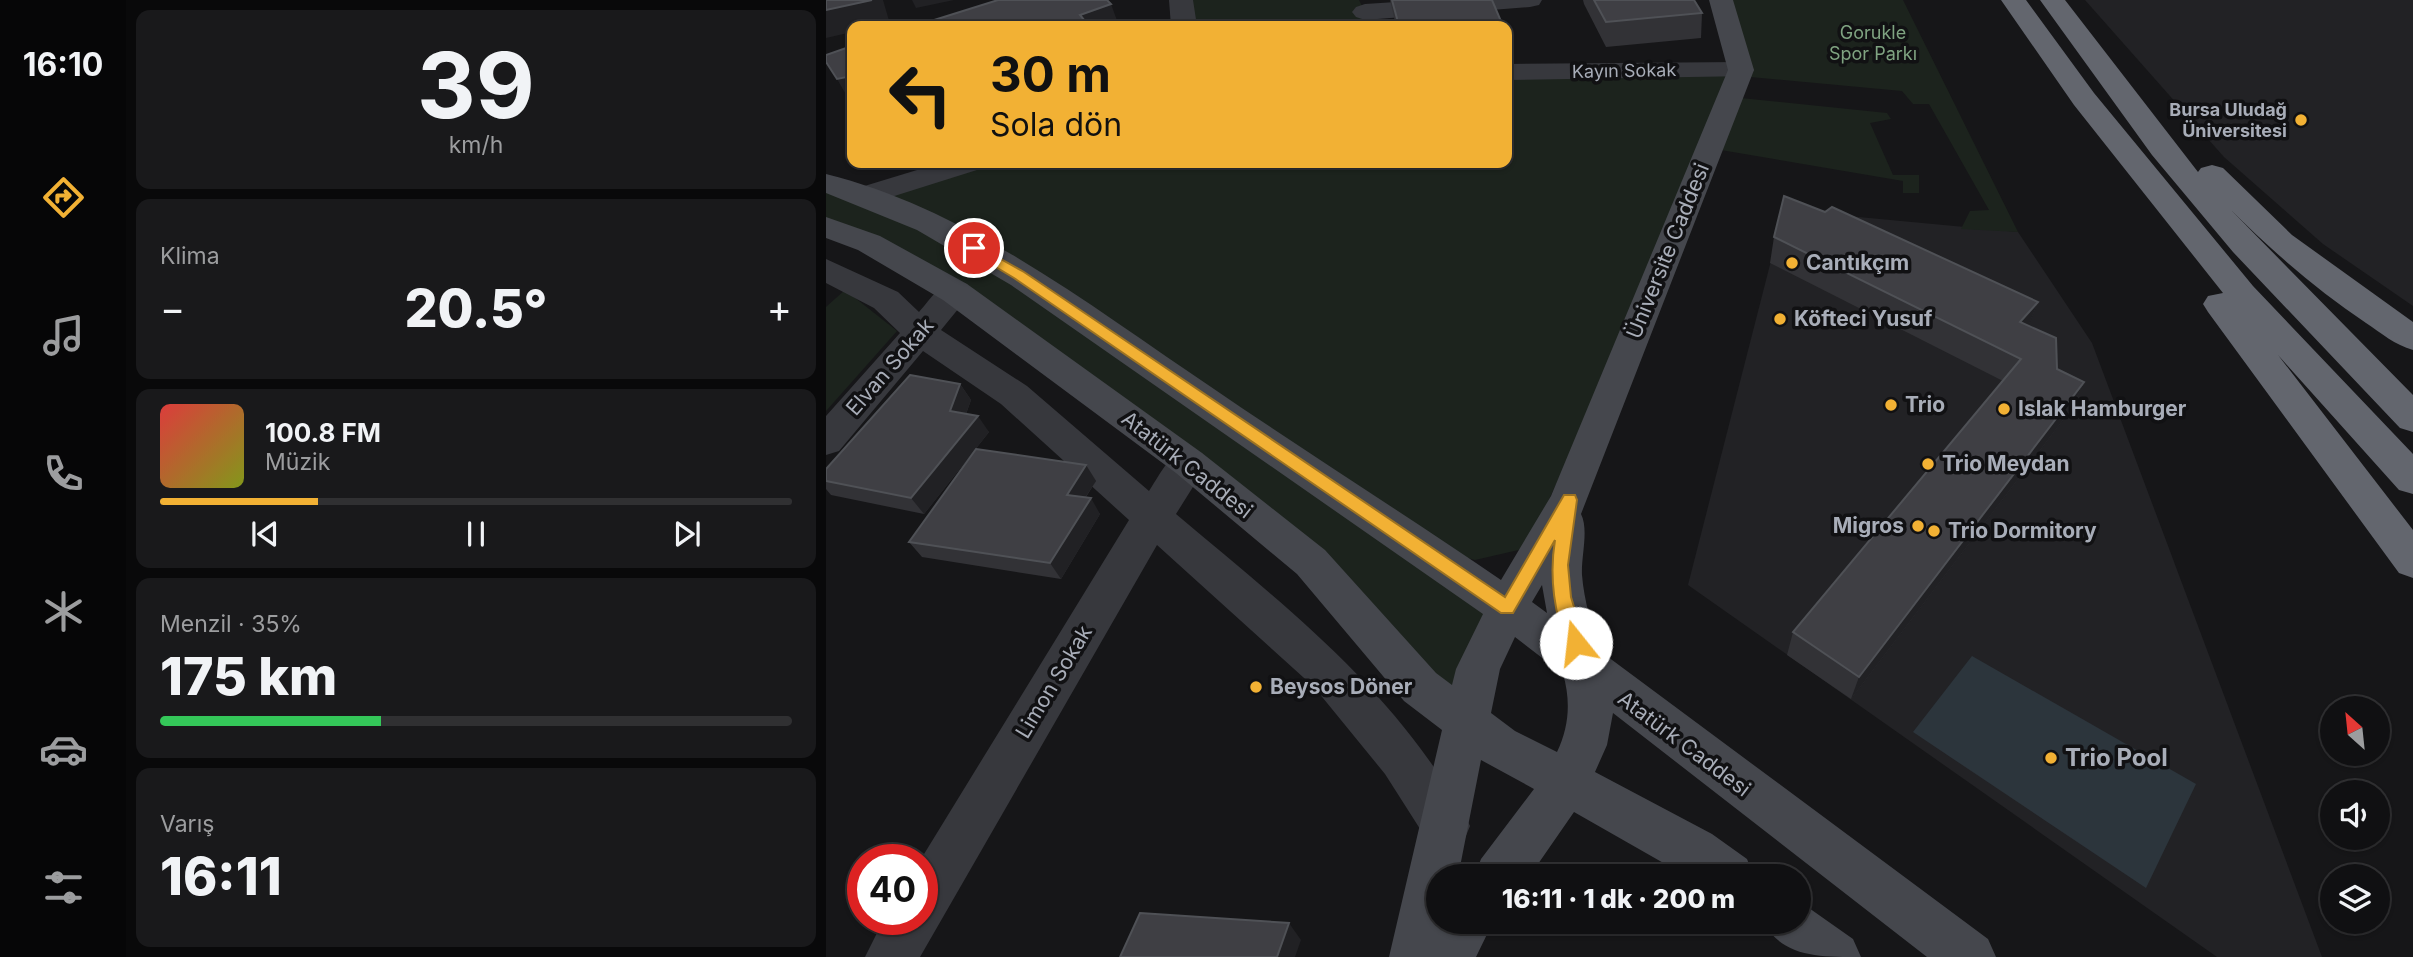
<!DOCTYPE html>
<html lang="tr">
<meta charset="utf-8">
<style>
:root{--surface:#101012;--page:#19191b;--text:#f1f3f6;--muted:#9c9d9f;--line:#303032;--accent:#f2b134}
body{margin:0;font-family:Inter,sans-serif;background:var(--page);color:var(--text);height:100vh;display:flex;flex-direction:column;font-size:26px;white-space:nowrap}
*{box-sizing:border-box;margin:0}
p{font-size:23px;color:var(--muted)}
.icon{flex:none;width:38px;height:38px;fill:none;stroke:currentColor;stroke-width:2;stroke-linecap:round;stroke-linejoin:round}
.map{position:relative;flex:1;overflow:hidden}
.side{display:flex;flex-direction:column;gap:10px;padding:10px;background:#09090a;width:700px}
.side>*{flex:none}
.banner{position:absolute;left:21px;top:21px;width:665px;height:147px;border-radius:14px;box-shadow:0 2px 5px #0004,0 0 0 2px var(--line);background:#f2b134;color:#111;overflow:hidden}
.needle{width:46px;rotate:333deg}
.tools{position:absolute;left:1494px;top:696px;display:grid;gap:14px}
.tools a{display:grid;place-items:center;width:70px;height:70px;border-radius:50%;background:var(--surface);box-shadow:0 2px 5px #0004,0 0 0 2px var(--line);font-size:35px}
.speed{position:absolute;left:21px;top:844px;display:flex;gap:14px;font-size:35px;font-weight:700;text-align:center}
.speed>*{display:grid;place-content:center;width:91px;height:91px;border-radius:50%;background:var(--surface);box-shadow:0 2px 5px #0004,0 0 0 2px var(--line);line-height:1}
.speed .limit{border:10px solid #d22;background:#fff;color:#111}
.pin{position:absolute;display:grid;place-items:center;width:60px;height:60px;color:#fff;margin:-30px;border:4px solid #fff;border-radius:50%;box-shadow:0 2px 7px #0007}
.me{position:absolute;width:77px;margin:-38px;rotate:344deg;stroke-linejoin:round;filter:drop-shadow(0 0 5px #0008)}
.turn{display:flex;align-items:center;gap:24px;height:147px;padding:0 28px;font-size:32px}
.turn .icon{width:91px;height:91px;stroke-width:2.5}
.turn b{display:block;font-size:49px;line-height:60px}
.big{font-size:52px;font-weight:800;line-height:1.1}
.side .widget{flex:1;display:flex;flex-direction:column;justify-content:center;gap:10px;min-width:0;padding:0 24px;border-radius:14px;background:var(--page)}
.side .dial{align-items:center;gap:0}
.dial b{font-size:91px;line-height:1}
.song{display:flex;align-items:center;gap:21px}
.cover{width:84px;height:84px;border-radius:10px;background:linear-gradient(135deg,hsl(0 70% 55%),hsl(70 70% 35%))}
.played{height:7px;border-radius:4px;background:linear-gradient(90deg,var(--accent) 25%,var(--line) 25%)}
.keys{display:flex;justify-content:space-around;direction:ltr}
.heat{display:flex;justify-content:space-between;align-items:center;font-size:38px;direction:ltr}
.charge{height:10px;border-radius:5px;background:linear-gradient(90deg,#34c759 35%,var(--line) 0)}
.trip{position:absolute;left:600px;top:864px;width:385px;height:70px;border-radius:35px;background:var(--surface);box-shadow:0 2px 5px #0004,0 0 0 2px var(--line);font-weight:800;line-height:70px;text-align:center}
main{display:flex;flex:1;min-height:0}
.dock{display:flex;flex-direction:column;width:126px;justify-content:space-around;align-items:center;background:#060607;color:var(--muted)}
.dock .icon{width:49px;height:49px}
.dock .current{color:var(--accent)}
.dock b{font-size:32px;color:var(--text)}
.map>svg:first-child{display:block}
</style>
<main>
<nav class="dock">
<b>16:10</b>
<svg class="icon current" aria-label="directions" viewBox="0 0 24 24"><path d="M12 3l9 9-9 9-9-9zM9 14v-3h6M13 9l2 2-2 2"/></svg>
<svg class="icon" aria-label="music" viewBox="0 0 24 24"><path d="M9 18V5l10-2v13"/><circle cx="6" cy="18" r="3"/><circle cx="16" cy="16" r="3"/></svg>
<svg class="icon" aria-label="phone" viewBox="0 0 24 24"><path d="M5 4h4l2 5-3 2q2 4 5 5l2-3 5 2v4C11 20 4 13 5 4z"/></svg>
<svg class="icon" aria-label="climate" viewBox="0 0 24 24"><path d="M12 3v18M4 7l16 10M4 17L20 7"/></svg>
<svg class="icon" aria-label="car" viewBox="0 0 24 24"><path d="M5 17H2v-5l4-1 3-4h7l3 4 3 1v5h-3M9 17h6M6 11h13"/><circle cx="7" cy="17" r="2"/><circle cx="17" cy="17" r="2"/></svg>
<svg class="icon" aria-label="filters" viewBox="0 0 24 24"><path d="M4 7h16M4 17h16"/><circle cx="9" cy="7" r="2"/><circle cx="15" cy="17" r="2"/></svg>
</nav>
<section class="side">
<div class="widget dial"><b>39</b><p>km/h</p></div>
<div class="widget"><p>Klima</p>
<div class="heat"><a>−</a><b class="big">20.5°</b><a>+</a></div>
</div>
<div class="widget">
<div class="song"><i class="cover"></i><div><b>100.8 FM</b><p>Müzik</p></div></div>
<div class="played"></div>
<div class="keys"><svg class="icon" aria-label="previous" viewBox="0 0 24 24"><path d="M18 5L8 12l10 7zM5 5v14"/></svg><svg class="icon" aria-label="pause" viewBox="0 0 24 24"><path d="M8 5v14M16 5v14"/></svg><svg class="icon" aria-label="next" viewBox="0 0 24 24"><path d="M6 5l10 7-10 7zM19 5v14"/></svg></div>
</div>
<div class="widget"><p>Menzil · 35%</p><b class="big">175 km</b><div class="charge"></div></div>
<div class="widget"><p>Varış</p><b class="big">16:11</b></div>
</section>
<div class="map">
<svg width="1587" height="957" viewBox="0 0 1587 957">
<rect width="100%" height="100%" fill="#161618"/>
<!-- built -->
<g fill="#222225">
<path d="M1259 0H1587V306L1497 244 1398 157Z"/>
<path d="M958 210 1192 232 1266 343 1496 957H1391L862 585Z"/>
</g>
<!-- green -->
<g fill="#1c231d">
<path d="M355 0H533L546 26H358Z"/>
<path d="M894 0H1077L1192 232 1135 229 1144 211 1163 210 1103 104H1087L1076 91 913 76 905 97 1061 113 1065 119 1044 123 1067 175H1093V193H1077V181L883 148 701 548 649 560 590 544 669 599 625 697 485 562 129 292 0 227V183L43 195 144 163H681V72L898 70 912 75Z"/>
<path d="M19 290 71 331 0 411V307Z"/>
</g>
<!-- water -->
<path fill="#2c353c" d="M1146 656 1370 784 1320 888 1087 732Z"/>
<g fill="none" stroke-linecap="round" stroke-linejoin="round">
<!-- street -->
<g fill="#37383d" fill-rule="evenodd">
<path d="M343 0H367L371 26H345Z"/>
<path d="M601 0H716L713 5 704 7 539 20 530 17 526 12 530 7 539 4Z"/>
<path d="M915 62 924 64 928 70 924 76 681 80V64Z"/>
<path d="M114 163H159L154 169 43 204 32 202 28 195 32 188Z"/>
<path d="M0 259 72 292 93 312C108 295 117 277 141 284L146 292 115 330 201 386 323 491C338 469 347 443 376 453L382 463 350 514C441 591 536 664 605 763 619 783 634 803 644 826L637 843 620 850 603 843 559 774 488 687 331 545 94 957H39L58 919H96L95 859 303 520 175 404 97 351 13 451 0 455V416L74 333 48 308 0 283Z"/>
</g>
<!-- secondary -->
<g fill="#45474d" fill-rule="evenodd">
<path d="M883 0H907L928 70 755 514C763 530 755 556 756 575 758 601 766 626 774 651L1162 939 1170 957H1101L787 713 781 745 769 772 886 834 921 859 928 877H862L748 812 703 877H648L655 859 708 789 655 760 632 877H612V922H667L650 957H563L616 730 578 701 471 574 350 473 117 300 32 250 0 238V217L54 236 141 284 376 453 499 550 610 673 626 685 630 669 657 614 185 285 91 230 0 193V174C144 210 267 308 388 389 483 454 580 515 675 580L725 496 902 70ZM716 585 721 613 706 602ZM689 637 737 674C745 701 743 727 731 752L689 731 665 713 674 669Z"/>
<path d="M973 901 1027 939 1035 957C992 957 957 957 937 922H973Z"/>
</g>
<!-- highway -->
<g fill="#63666e" fill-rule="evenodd">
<path d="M1175 0H1200L1268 93 1427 286 1587 454V494L1573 490 1452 355 1587 530V578L1573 573 1382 312 1377 304 1382 296 1397 293 1248 105Z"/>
<path d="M1214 0H1239L1372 172 1375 168 1386 165 1397 168 1466 235 1587 322V350C1569 345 1555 333 1540 323 1491 290 1447 252 1405 210L1587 395V432L1574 428 1407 252 1326 155Z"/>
</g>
</g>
<!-- wall -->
<g fill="#323236">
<path d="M564 0H666L677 26H570Z"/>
<path d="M757 0H868L876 13 875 38 780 47 758 4Z"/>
<path d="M948 237 1212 302 1202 326 1231 369 1258 382 1246 408 1025 699 961 655 967 632 1177 381 944 263Z"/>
<path d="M134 384 145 400 140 414 163 432 98 514 5 495 0 489V481Z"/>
<path d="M260 465 270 481 260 497 274 514 235 579 96 557 83 542Z"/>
</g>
<!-- shaded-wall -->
<g fill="#212124">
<path d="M46 0H57L64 24 55 26H26V32L0 38V10Z"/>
<path d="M86 0H128L90 8Z"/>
<path d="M285 4 293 26H258L254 15Z"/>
<path d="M26 76V105L11 79Z"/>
<path d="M1212 302 1201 329 1194 322Z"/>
<path d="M1258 382 1246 408 1025 699 1033 677Z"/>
<path d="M134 384 145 400 135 427 124 411Z"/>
<path d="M152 416 163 432 98 514 85 498Z"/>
<path d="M260 465 270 481 251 510 241 495Z"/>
<path d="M265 498 274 514 235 579 224 563Z"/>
<path d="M463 923 475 940 469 957H451Z"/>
</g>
<!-- building -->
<g fill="#3f3f44" stroke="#4f5156" stroke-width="2">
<path d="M0 0H46L0 10Z"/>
<path d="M172 0H281L285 4 254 15 263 26H89Z"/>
<path d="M566 0H666L677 26H573Z"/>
<path d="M768 0H868L876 13 780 22Z"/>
<path d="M276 22 280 26H263Z"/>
<path d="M26 46V76L11 79 0 62V55Z"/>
<path d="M958 196 999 212 1006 207 1212 302 1194 322 1230 338 1231 369 1258 382 1033 677 967 632 1195 359 948 237Z"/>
<path d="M84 375 134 384 124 411 152 416 85 498 0 481V469Z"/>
<path d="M150 449 260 465 241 495 265 498 224 563 83 542Z"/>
<path d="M314 913 463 923 451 957H294Z"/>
</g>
<!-- route -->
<path fill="#f2b134" stroke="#9d7322" stroke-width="2" d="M148 244 198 272 679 597 738 495H749L751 500 742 565 745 597 759 643 756 649H743C728 616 723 576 729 540L687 613H675L188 278 143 251V245Z"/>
<!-- markers -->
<g fill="#f2b134" stroke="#111113" stroke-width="2.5">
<circle cx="1475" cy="120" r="7"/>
<circle cx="966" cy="263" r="7"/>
<circle cx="954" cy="319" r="7"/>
<circle cx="1065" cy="405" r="7"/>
<circle cx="1178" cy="409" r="7"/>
<circle cx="1102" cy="464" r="7"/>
<circle cx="1092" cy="526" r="7"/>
<circle cx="1108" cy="531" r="7"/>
<circle cx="430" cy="687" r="7"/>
<circle cx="1225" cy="758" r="7"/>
</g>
<g text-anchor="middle" stroke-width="7" stroke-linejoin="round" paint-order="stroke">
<!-- far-park labels -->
<g font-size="18" fill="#7fa381" stroke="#111113">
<text x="1047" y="39">Gorukle<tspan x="1047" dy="21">Spor Parkı</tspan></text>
</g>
<!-- far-street labels -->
<g font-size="18" fill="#a8adb8" stroke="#111113">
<text transform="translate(798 71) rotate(-1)" y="6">Kayın Sokak</text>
</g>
<!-- far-poi labels -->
<g font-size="18" font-weight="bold" fill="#a8adb8" stroke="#111113" text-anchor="end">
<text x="1461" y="116">Bursa Uludağ<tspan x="1461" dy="21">Üniversitesi</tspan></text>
</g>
<!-- street labels -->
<g font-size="21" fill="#a8adb8" stroke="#111113">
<text transform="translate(842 251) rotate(-68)" y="7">Üniversite Caddesi</text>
<text transform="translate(64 367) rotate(-49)" y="7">Elvan Sokak</text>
<text transform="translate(361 465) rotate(38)" y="7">Atatürk Caddesi</text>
<text transform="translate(228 682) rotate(-59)" y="7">Limon Sokak</text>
<text transform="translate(858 744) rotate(37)" y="7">Atatürk Caddesi</text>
</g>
<!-- poi labels -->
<g font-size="21" font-weight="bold" fill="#a8adb8" stroke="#111113" text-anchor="start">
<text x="980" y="270">Cantıkçım</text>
<text x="968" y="326">Köfteci Yusuf</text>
<text x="1079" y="412">Trio</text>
<text x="1192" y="416">Islak Hamburger</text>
<text x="1116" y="471">Trio Meydan</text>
<text x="1078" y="533" text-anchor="end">Migros</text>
<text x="1122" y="538">Trio Dormitory</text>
<text x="444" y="694">Beysos Döner</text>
</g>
<!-- near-poi labels -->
<g font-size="24" font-weight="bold" fill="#a8adb8" stroke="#111113" text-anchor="start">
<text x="1239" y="766">Trio Pool</text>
</g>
</g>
</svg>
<div class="tools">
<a><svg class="needle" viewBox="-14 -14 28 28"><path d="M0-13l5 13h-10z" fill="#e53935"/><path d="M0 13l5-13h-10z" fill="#9c9d9f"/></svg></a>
<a><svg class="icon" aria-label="sound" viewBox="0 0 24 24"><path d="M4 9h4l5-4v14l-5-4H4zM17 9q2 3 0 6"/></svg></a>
<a><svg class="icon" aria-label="layers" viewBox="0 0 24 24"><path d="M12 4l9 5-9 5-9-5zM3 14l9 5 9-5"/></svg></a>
</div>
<div class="speed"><div class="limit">40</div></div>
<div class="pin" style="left:148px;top:248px;background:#d93025"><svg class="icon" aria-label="arrive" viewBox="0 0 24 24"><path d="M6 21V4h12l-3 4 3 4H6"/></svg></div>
<svg class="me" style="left:750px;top:643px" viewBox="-20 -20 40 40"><circle r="19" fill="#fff"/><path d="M0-13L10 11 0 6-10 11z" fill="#f2b134"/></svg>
<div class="trip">16:11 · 1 dk · 200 m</div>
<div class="banner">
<div class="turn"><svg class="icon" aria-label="left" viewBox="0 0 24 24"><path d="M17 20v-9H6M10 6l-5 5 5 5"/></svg><div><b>30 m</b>Sola dön</div></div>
</div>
</div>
</main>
